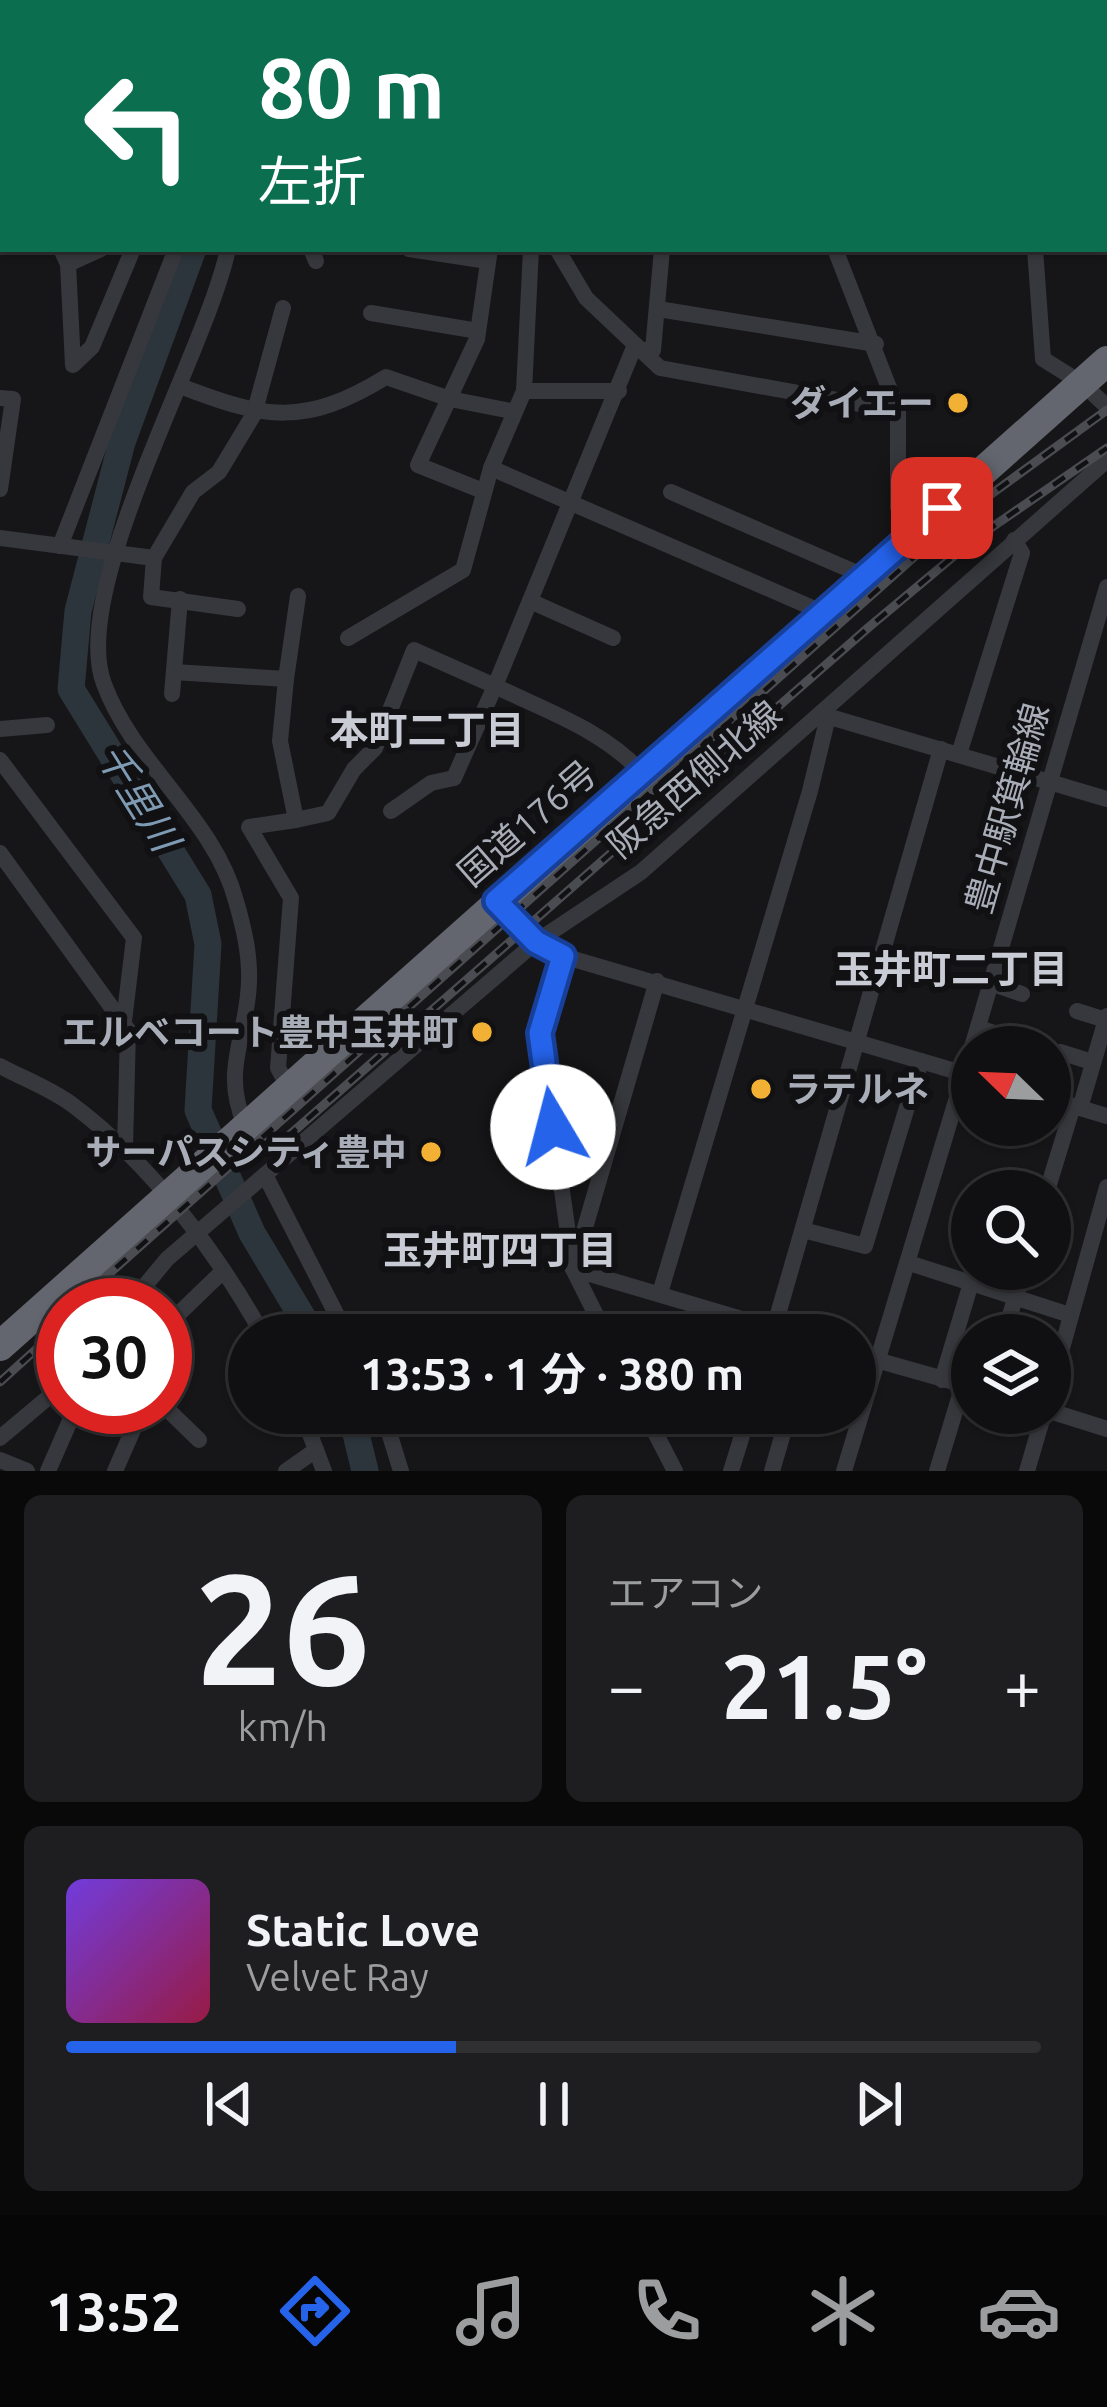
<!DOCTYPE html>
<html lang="ja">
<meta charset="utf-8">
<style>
:root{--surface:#101012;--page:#1e1e20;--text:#f1f3f6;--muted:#9c9d9f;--line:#303032;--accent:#2563eb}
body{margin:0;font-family:Ubuntu,"Noto Sans JP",sans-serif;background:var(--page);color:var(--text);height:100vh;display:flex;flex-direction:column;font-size:45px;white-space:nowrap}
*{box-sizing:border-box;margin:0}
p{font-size:39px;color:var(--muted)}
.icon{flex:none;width:66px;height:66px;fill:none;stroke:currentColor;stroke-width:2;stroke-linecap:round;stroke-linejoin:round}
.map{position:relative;height:1471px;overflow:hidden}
.panel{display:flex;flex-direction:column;gap:24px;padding:24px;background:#09090a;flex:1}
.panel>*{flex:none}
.hud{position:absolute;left:0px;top:0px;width:1107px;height:252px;box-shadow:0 3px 9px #0004,0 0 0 3px var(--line);background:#0b6e4f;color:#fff;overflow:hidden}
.needle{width:78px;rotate:293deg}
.controls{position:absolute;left:951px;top:1026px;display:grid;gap:24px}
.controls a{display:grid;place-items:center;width:120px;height:120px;border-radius:50%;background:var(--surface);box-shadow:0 3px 9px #0004,0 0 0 3px var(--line);font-size:60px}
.speed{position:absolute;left:36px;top:1278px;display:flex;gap:24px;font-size:60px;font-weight:700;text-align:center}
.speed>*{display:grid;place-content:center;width:156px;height:156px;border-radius:50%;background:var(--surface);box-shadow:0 3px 9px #0004,0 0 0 3px var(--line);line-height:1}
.speed .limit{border:18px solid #d22;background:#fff;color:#111}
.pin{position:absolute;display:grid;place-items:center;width:102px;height:102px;color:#fff;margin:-51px;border-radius:24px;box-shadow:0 6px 18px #0006}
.me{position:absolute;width:132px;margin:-66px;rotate:352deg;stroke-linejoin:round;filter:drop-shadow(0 0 9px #0008)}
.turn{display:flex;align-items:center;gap:42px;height:252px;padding:0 60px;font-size:54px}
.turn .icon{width:156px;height:156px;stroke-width:2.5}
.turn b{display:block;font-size:84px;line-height:102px}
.big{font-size:90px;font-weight:700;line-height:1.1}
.panel .widget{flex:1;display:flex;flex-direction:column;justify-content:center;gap:18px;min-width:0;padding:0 42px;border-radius:18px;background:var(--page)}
.panel .dial{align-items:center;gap:0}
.dial b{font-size:156px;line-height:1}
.song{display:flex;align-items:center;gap:36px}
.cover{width:144px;height:144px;border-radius:18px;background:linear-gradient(135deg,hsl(260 70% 55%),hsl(340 70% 35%))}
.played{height:12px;border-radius:6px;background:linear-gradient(90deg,var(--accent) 40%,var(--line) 40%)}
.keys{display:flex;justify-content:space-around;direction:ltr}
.heat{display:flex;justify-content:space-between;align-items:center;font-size:66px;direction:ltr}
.panel .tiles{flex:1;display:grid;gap:24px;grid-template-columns:1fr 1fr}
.widget:last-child{grid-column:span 2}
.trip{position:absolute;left:228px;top:1314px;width:648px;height:120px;border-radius:60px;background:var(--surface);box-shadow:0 3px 9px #0004,0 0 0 3px var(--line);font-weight:700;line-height:120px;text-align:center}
.tabs{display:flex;height:192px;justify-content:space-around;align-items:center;background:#060607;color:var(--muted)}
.tabs .icon{width:84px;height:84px}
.tabs .active{color:var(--accent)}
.tabs b{font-size:54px;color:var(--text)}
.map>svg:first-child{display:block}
</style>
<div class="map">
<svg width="1107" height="1471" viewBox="0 0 1107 1471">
<rect width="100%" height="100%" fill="#161618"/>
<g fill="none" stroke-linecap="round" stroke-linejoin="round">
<!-- river -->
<g stroke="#2c353c" stroke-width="27">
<path d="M176 0 177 3"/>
<path d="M193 249 122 442 78 611 71 689 198 895 208 944 198 1110 252 1233 313 1335"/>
<path d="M351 1413 365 1471"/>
</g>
<!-- street -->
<g stroke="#37383d" stroke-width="16">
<path d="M59 0 66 3"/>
<path d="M143 0V3"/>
<path d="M198 0 199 3"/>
<path d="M339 0V3"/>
<path d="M784 0V3"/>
<path d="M963 0 966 3"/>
<path d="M483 3 484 0"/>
<path d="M688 3V0"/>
<path d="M0 72H3"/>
<path d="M1104 131 1107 132"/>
<path d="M0 132 3 131"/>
<path d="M0 217 3 218"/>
<path d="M61 249 68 264 73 365 92 347 133 249"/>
<path d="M228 249C206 353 68 590 104 684 134 765 214 818 236 901 244 929 250 954 249 982 247 1039 221 1069 245 1125"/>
<path d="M311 249 316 261"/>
<path d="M409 249 488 261"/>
<path d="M531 249 524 391 491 468 822 612"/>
<path d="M557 249 586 298 660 368 898 411"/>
<path d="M835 249 898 411V507L906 538"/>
<path d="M1035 249 1043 359 1083 384 1103 403"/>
<path d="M68 264 101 249"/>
<path d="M658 309 876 344"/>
<path d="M371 313 478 331"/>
<path d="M635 345 495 686C548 712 603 730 642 773"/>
<path d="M640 350H653L662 249"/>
<path d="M180 386C266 419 304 427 386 377L450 399 511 411"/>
<path d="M524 391H619"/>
<path d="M0 398 13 399 0 489"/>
<path d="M483 491 418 465 477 339 490 249"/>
<path d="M671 492 864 576"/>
<path d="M0 538 154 558 193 492 219 472 254 414 283 308"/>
<path d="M60 546 176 249"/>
<path d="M154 558 151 597 238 609"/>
<path d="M530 601 613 638"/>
<path d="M348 638 463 570 491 468"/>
<path d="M174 672 286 679 298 596"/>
<path d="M286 679 280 741 296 820 249 827 291 898 278 1068 288 1086"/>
<path d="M172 694 180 599"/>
<path d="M820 714 1107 799"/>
<path d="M0 729 47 725"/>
<path d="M959 754 1022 553 1014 540"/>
<path d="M0 760 134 938 124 1021"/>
<path d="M296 820 328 813 354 769 375 748 414 650 495 686 454 778 431 783 391 811"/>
<path d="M0 853 128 1030 125 1148"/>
<path d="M496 901 536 942 563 956 972 1076"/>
<path d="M563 956 540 1033 573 1269 606 1335"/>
<path d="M990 983 1022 994"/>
<path d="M1077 1011 1106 1020"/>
<path d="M978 1028 1010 1038"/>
<path d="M972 1047 1107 587"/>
<path d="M1060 1052 1092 1062"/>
<path d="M0 1066C24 1079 52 1089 74 1106 151 1164 216 1251 263 1335"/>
<path d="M1050 1099 1107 1116"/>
<path d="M1080 1108 1107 1016"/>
<path d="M265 1175 347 1335"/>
<path d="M1047 1191 1073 1106"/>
<path d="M803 1230 865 1246 921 1061"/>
<path d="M575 1262 657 981"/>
<path d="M909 1263 1070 1315"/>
<path d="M573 1269 796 1335"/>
<path d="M660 1293 810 791 826 725 820 714"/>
<path d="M129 1305 167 1259 536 942 641 872 1107 460"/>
<path d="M165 1327 222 1272"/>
<path d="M772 1335 941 749"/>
<path d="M1004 1335 1024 1269"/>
<path d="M855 1354 972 1387"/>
<path d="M942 1380 971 1283"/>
<path d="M1050 1391 1107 1187"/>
<path d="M165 1407 199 1440"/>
<path d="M1050 1411 1107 1429"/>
<path d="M302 1413 324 1471"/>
<path d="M383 1413 401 1471"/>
<path d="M645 1413 675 1471"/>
<path d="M0 1438 63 1385"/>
<path d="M0 1460 27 1471"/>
<path d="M48 1471 76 1407"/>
<path d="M115 1471 143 1407"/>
<path d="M286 1471 316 1450"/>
<path d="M731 1471 749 1413"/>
<path d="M772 1471 789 1413"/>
<path d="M844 1471 972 1048"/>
<path d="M937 1471 963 1385"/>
<path d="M1027 1471 1044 1413"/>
</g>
<!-- secondary -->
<path stroke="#45474d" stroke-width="24" d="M1104 60H1107"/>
<!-- highway -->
<path stroke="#63666e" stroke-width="30" d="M0 1346 1107 361"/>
<!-- rail casing -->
<g stroke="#4a4c52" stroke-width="9">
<g id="rail">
<path d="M286 1138 869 627 972 541 1107 448"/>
<path d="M74 1305 957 519 1107 410"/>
<path d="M0 1382 63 1325"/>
</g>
</g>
<!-- rail -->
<use href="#rail" stroke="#111113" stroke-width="4.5" stroke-dasharray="14" stroke-linecap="butt"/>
</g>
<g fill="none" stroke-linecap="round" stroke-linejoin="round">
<!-- route casing -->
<g stroke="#184099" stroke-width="30">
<path id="route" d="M553 1127 540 1033 563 956 536 942 496 901 942 508"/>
</g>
<!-- route -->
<use href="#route" stroke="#2563eb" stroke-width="21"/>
</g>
<!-- markers -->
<g fill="#f2b134" stroke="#111113" stroke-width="4.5">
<circle cx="958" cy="403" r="12"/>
<circle cx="482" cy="1032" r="12"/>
<circle cx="761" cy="1089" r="12"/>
<circle cx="431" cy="1152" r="12"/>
</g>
<g text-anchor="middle" stroke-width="12" stroke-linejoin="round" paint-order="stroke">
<!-- poi labels -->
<g font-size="36" font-weight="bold" fill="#a8adb8" stroke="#111113" text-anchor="end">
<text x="934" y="416">ダイエー</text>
<text x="458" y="1045">エルベコート豊中玉井町</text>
<text x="785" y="1102" text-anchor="start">ラテルネ</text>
<text x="407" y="1165">サーパスシティ豊中</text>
</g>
<!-- street labels -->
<g font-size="36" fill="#a8adb8" stroke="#111113">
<text transform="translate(694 779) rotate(-41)" y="13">阪急西側北線</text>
<text transform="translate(1007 808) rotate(-74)" y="13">豊中駅箕輪線</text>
<text transform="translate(527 823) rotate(-41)" y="13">国道176号</text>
</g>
<!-- neighbourhood labels -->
<g font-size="39" font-weight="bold" fill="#c9ccd4" stroke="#111113">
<text x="427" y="744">本町二丁目</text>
<text x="951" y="983">玉井町二丁目</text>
<text x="500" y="1264">玉井町四丁目</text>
</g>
<!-- water labels -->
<g font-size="39" font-style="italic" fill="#7f9bb3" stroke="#111113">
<text transform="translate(138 797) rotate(58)" y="14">千里川</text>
</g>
</g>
</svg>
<div class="controls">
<a><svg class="needle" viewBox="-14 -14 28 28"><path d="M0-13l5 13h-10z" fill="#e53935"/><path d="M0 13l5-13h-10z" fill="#9c9d9f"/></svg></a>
<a><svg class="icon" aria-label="search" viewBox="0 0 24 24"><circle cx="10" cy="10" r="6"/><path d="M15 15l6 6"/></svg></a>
<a><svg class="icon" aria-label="layers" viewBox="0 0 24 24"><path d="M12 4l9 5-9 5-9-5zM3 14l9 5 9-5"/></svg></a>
</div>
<div class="speed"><div class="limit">30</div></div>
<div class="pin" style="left:942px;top:508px;background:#d93025"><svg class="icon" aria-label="arrive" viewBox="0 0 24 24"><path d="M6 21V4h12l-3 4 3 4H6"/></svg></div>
<svg class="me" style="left:553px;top:1127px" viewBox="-20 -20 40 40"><circle r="19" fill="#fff"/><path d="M0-13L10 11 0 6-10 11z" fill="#2563eb"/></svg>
<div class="trip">13:53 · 1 分 · 380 m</div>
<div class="hud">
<div class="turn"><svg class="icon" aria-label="left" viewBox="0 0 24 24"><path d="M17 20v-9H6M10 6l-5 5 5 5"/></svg><div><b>80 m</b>左折</div></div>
</div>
</div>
<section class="panel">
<div class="tiles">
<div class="widget dial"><b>26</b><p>km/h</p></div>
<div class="widget"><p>エアコン</p>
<div class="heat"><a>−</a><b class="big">21.5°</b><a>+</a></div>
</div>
<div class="widget">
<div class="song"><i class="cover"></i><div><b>Static Love</b><p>Velvet Ray</p></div></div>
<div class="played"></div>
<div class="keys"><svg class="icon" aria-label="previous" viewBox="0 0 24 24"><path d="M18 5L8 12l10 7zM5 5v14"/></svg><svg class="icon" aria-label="pause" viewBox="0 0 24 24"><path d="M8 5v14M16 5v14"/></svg><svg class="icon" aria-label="next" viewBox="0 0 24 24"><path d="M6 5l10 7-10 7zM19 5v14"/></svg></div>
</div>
</div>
</section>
<nav class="tabs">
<b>13:52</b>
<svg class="icon active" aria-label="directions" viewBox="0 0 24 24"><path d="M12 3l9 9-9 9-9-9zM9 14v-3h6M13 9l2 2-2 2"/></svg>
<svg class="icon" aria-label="music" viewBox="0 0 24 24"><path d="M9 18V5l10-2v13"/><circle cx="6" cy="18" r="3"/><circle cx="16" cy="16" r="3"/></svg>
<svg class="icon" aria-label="phone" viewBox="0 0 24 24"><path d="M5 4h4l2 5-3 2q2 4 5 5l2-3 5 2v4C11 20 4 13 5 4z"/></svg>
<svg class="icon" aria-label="climate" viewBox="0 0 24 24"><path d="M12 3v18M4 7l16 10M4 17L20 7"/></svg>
<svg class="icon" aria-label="car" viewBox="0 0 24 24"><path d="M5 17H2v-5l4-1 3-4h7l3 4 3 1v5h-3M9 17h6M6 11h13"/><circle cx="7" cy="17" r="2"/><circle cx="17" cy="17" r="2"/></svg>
</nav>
